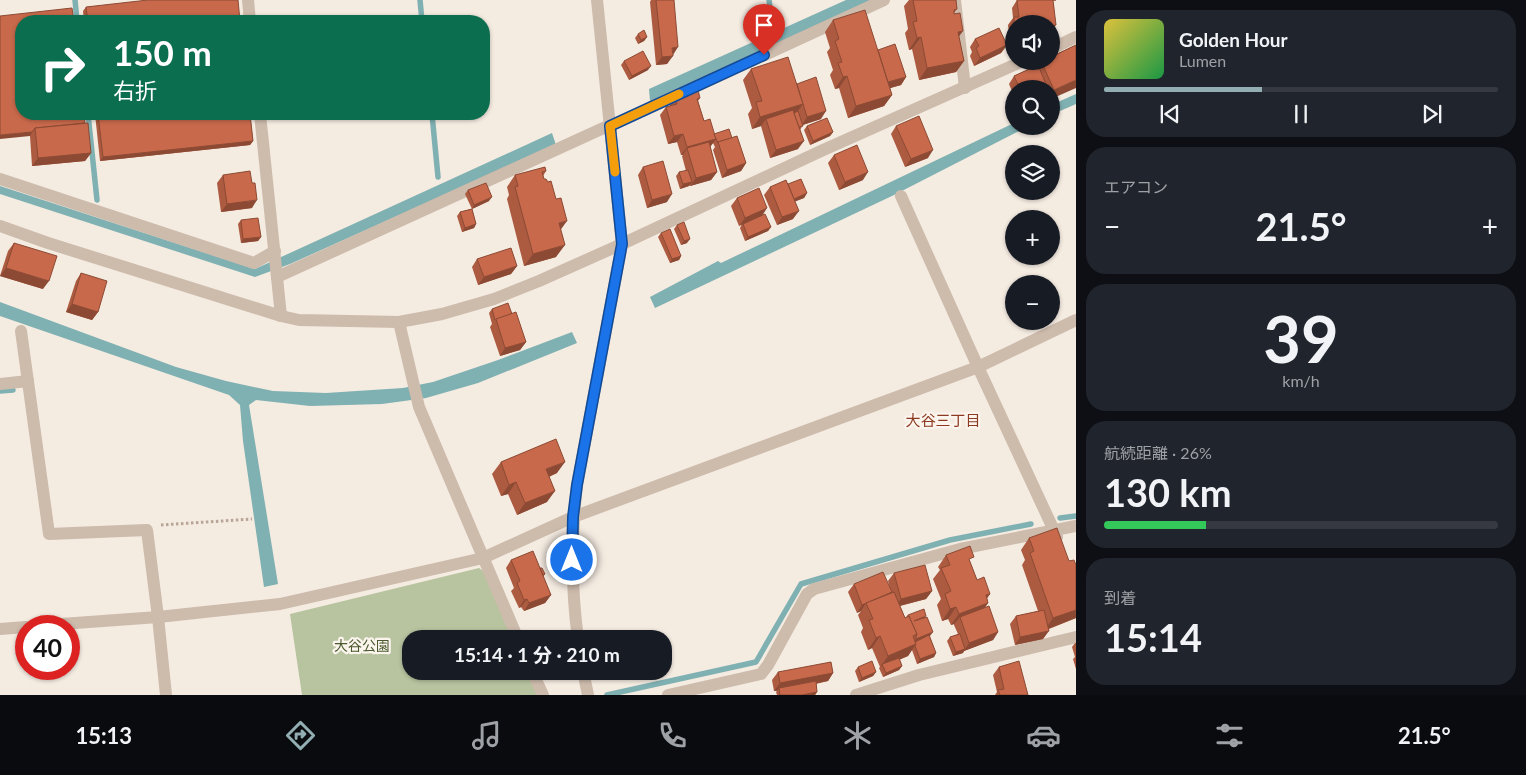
<!DOCTYPE html>
<html lang="ja">
<meta charset="utf-8">
<style>
:root{--surface:#171b24;--page:#20242c;--text:#f1f3f6;--muted:#9ea1a6;--line:#363941;--accent:#92aeb2}
body{margin:0;font-family:Lato,"Noto Sans JP",sans-serif;background:var(--page);color:var(--text);height:100vh;display:flex;flex-direction:column;font-size:19px;white-space:nowrap}
*{box-sizing:border-box;margin:0}
p{font-size:16px;color:var(--muted)}
.icon{flex:none;width:28px;height:28px;fill:none;stroke:currentColor;stroke-width:2;stroke-linecap:round;stroke-linejoin:round}
.map{position:relative;flex:1;overflow:hidden}
.panel{display:flex;flex-direction:column;gap:10px;padding:10px;background:#0d0f14;width:450px}
.panel>*{flex:none}
.top-card{position:absolute;left:15px;top:15px;width:475px;height:105px;border-radius:20px;box-shadow:0 1px 4px #0004;background:#0b6e4f;color:#fff;overflow:hidden}
.buttons{position:absolute;left:1005px;top:15px;display:grid;gap:10px}
.buttons a{display:grid;place-items:center;width:55px;height:55px;border-radius:50%;background:var(--surface);box-shadow:0 1px 4px #0004;font-size:25px}
.speed{position:absolute;left:15px;top:615px;display:flex;gap:10px;font-size:25px;font-weight:700;text-align:center}
.speed>*{display:grid;place-content:center;width:65px;height:65px;border-radius:50%;background:var(--surface);box-shadow:0 1px 4px #0004;line-height:1}
.speed .limit{border:8px solid #d22;background:#fff;color:#111}
.pin{position:absolute;display:grid;place-items:center;width:42px;height:42px;color:#fff;margin:-51px -21px;border-radius:50% 50% 50% 0;rotate:-45deg;box-shadow:0 0 5px #0007}
.pin .icon{rotate:45deg}
.me{position:absolute;width:55px;margin:-28px;rotate:0deg;stroke-linejoin:round;filter:drop-shadow(0 0 4px #0008)}
.turn{display:flex;align-items:center;gap:18px;height:105px;padding:0 15px;font-size:22px}
.turn .icon{width:65px;height:65px;stroke-width:2.5}
.turn b{display:block;font-size:35px;line-height:42px}
.big{font-size:38px;font-weight:700;line-height:1.1}
.panel .card{flex:1;display:flex;flex-direction:column;justify-content:center;gap:8px;min-width:0;padding:0 18px;border-radius:20px;background:var(--page)}
.panel .dial{align-items:center;gap:0}
.dial b{font-size:65px;line-height:1}
.song{display:flex;align-items:center;gap:15px}
.cover{width:60px;height:60px;border-radius:8px;background:linear-gradient(135deg,hsl(50 70% 55%),hsl(140 70% 35%))}
.played{height:5px;border-radius:2px;background:linear-gradient(90deg,var(--accent) 40%,var(--line) 40%)}
.keys{display:flex;justify-content:space-around;direction:ltr}
.heat{display:flex;justify-content:space-between;align-items:center;font-size:28px;direction:ltr}
.charge{height:8px;border-radius:4px;background:linear-gradient(90deg,#34c759 26%,var(--line) 0)}
.trip{position:absolute;left:402px;top:630px;width:270px;height:50px;border-radius:20px;background:var(--surface);box-shadow:0 1px 4px #0004;font-weight:700;line-height:50px;text-align:center}
.tab-bar{display:flex;height:80px;justify-content:space-around;align-items:center;background:#090b0e;color:var(--muted)}
.tab-bar .icon{width:35px;height:35px}
.tab-bar .active{color:var(--accent)}
.tab-bar b{font-size:22px;color:var(--text)}
main{display:flex;flex:1;min-height:0}
.map>svg:first-child{display:block}
</style>
<main>
<div class="map">
<svg width="1076" height="695" viewBox="0 0 1076 695">
<rect width="100%" height="100%" fill="#f4ebe1"/>
<!-- green -->
<path fill="#b8c4a0" d="M479 568 486 573 514 639H411V671H528L538 695H302L290 614Z"/>
<!-- water -->
<g fill="#7fb0b2">
<path d="M846 0H873L650 101 649 89Z"/>
<path d="M1076 94V104L1051 115V105Z"/>
<path d="M1014 123V126H1029L894 195 655 308 650 297 718 261 721 263Z"/>
<path d="M552 133 556 145 290 264 255 277 0 194V186L255 269Z"/>
<path d="M0 302 176 367 226 381 273 391 326 393 403 388 433 382 498 360 572 332 577 343 478 383 426 398 382 404 310 406 256 400 249 405 278 584 264 587 243 441 240 405 229 395 0 316Z"/>
</g>
<g fill="none" stroke-linecap="round" stroke-linejoin="round">
<!-- stream -->
<g stroke="#7fb0b2" stroke-width="5.5">
<path d="M75 0 77 21"/>
<path d="M420 0 422 21"/>
<path d="M769 0 772 23"/>
<path d="M88 114 97 200"/>
<path d="M432 114 438 177"/>
<path d="M0 391 13 390"/>
<path d="M1060 518 1076 516"/>
<path d="M607 695 756 662 801 584 950 540 1031 524"/>
</g>
<!-- path -->
<path stroke="#b9a596" stroke-width="3" stroke-dasharray="2.5 2.5" stroke-linecap="butt" d="M161 525 252 519"/>
<!-- minor -->
<g stroke="#cdbbac" stroke-width="12">
<path d="M248 0 250 21"/>
<path d="M955 0 965 88"/>
<path d="M260 114 281 316"/>
<path d="M610 126 884 0"/>
<path d="M0 179 254 263 275 251"/>
<path d="M901 196 978 367 1057 537"/>
<path d="M0 226 48 243 281 316 299 320 399 322 442 314 494 299 539 281 622 244"/>
<path d="M277 277 610 125"/>
<path d="M399 322 419 407 518 639"/>
<path d="M21 331 49 534 147 530 158 617 166 695"/>
<path d="M0 384 28 381"/>
<path d="M532 671 543 695"/>
<path d="M668 695 761 674 768 665 807 594 814 589 960 549 1076 526"/>
<path d="M856 695 919 675 1076 637"/>
</g>
<!-- tertiary -->
<g stroke="#cdbbac" stroke-width="12">
<path d="M1051 49 1076 37"/>
<path d="M622 244 821 151 1023 61"/>
<path d="M34 626 158 617 280 604 483 558 573 517 978 367 1076 320"/>
<path d="M0 629 26 627"/>
<path d="M578 639C571 587 571 537 577 485L622 244 597 0"/>
<path d="M583 671 588 695"/>
</g>
</g>
<!-- wall -->
<g fill="#ac5a40">
<path d="M651 0H674L672 55 667 64 656 65 650 2Z"/>
<path d="M909 0H956L957 9 954 13 964 61 956 72 919 80 912 49 909 50 905 33 908 29 904 6Z"/>
<path d="M1017 0 1054 5 1051 24H1014V33L1009 34 1008 25 1013 18 1012 8Z"/>
<path d="M86 7 240 21H84L83 11Z"/>
<path d="M0 16 85 123 91 153 85 161 32 166 30 136Z"/>
<path d="M833 20 878 50 906 77 901 85 890 88 892 95 884 106 848 118 839 88 835 89 830 75 833 70 827 52 830 48 825 32Z"/>
<path d="M638 34 647 37 644 41 638 44 635 38Z"/>
<path d="M975 39 1007 45 1001 53 974 66 970 56 972 52 970 47Z"/>
<path d="M1076 45 1051 99V89H1014V96L1009 84 1014 76 1038 66 1041 61Z"/>
<path d="M624 61 648 70 629 80 621 65Z"/>
<path d="M751 69 797 84 821 119 803 125 800 130 798 149 770 158 761 126 752 129 748 114 752 108 743 80Z"/>
<path d="M675 96 700 98 698 101 704 121 714 134 732 138 746 163 741 171 722 178 713 150 715 147 713 143 710 147 717 172 711 180 690 186V185L689 186 680 189 676 176 679 172 686 171 682 156 683 155H681L677 142 668 144 660 115 666 107 670 106 669 104Z"/>
<path d="M95 114H250L253 141 250 145 100 161Z"/>
<path d="M807 126 833 132 830 136 810 145 804 130Z"/>
<path d="M896 126 928 158 905 167 891 134Z"/>
<path d="M834 155 863 180 839 190 828 163Z"/>
<path d="M643 167 667 202 647 208 638 175Z"/>
<path d="M546 171 543 176 560 230 556 257 524 266 507 199 509 195 507 187 515 175Z"/>
<path d="M223 175 252 208 221 212 217 183Z"/>
<path d="M788 184 807 193 804 198 795 201 793 219 777 225 764 195 770 187Z"/>
<path d="M468 190 489 201 472 209 476 224 474 228 462 232 457 216 460 212 472 209 465 194Z"/>
<path d="M737 198 762 215 771 227 768 231 745 241 740 228 742 224 739 226 731 206Z"/>
<path d="M241 220 261 237 258 241 241 243 238 224Z"/>
<path d="M677 225 687 243 681 245 674 229Z"/>
<path d="M661 233 681 256 679 260 670 263 658 237Z"/>
<path d="M14 243 43 289 0 276 8 251Z"/>
<path d="M477 259 517 266 511 274 478 285 472 267Z"/>
<path d="M81 273 98 312 92 320 66 312 76 281Z"/>
<path d="M492 309 512 314 526 342 520 350 500 356 490 327 492 324 489 313Z"/>
<path d="M501 462 557 473 549 477 547 502 517 515 508 494 501 496 492 474Z"/>
<path d="M1029 538 1076 618 1049 629 1043 639 1015 645 1010 624 1016 616 1038 611 1022 565 1025 560 1021 550Z"/>
<path d="M946 555 970 562 977 580 990 594 987 598 988 603 985 607 998 632 993 640 964 651 963 653 953 656 947 641 950 637 958 634 954 625V624L951 625 948 619 942 621 937 605 941 599 933 579 940 570 938 567Z"/>
<path d="M511 560 540 568 545 574 543 577 551 595 545 603 524 611 521 607 519 608 511 591 514 588 506 568Z"/>
<path d="M894 573 932 591 926 599 900 606 905 618 908 615 925 617 930 637 936 653 934 657 917 664 912 650 908 656 899 660 902 666 899 670 883 677 879 668 880 667 872 648 868 650 861 632 863 628 858 615 861 611 857 613 848 592 854 584 891 591 888 581Z"/>
<path d="M1075 643H1076V669L1073 659 1075 657 1072 647Z"/>
<path d="M858 667 876 672 873 676 859 682 855 671Z"/>
<path d="M999 667 1028 695H995L997 692 993 675Z"/>
<path d="M778 672 833 673 828 681 816 684 817 692 815 695H777L776 692 777 691H774L772 680Z"/>
</g>
<!-- shaded-wall -->
<g fill="#8c4a34">
<path d="M1056 25 1051 31V26Z"/>
<path d="M1014 27V33L1009 34Z"/>
<path d="M963 31 955 42 958 32Z"/>
<path d="M647 37 644 41 638 44 641 40Z"/>
<path d="M921 37 912 49 909 50 917 38Z"/>
<path d="M1007 45 1001 53 974 66 980 58Z"/>
<path d="M678 47 673 55 672 48Z"/>
<path d="M673 56 667 64 656 65 662 57Z"/>
<path d="M964 61 956 72 919 80 927 68Z"/>
<path d="M651 66 648 70 629 80 632 76Z"/>
<path d="M847 76 839 88 835 89 843 77Z"/>
<path d="M906 77 901 85 880 91 886 83Z"/>
<path d="M1076 80V88L1051 99V94L1054 90Z"/>
<path d="M892 95 884 106 848 118 856 106Z"/>
<path d="M803 104 795 115 766 119 761 126 752 129 760 117Z"/>
<path d="M826 111 821 119 802 125 807 117Z"/>
<path d="M32 132 30 136 0 139V135Z"/>
<path d="M833 132 830 136 810 145 813 141Z"/>
<path d="M683 134 677 142 668 144 674 136Z"/>
<path d="M716 139 710 147 687 148 683 155H681L687 147Z"/>
<path d="M253 141 250 145 100 161 103 157Z"/>
<path d="M804 141 798 149 770 158 776 150Z"/>
<path d="M933 150 928 158 905 167 911 159Z"/>
<path d="M91 153 85 161 32 166 38 158Z"/>
<path d="M746 163 741 171 722 178 727 170Z"/>
<path d="M717 172 711 180 690 186 696 178Z"/>
<path d="M868 172 863 180 839 190 845 182Z"/>
<path d="M692 182 689 186 680 189 683 184Z"/>
<path d="M807 193 804 198 789 204 792 200Z"/>
<path d="M672 194 667 202 647 208 652 200Z"/>
<path d="M492 197 489 201 472 209 474 205Z"/>
<path d="M257 200 252 208 221 212 227 204Z"/>
<path d="M767 208 762 216 739 226 745 218Z"/>
<path d="M799 211 793 219 777 225 782 217Z"/>
<path d="M567 221 559 232V223Z"/>
<path d="M476 224 474 228 462 232 465 228Z"/>
<path d="M771 227 768 231 745 241 748 237Z"/>
<path d="M261 237 258 241 241 243 243 239Z"/>
<path d="M690 239 687 243 681 245 684 241Z"/>
<path d="M565 245 556 257 524 266 533 254Z"/>
<path d="M681 256 679 260 670 263 672 259Z"/>
<path d="M517 266 511 274 478 285 484 277Z"/>
<path d="M6 268 49 281 43 289 0 276Z"/>
<path d="M72 304 98 312 92 320 66 312Z"/>
<path d="M526 342 520 350 500 356 505 348Z"/>
<path d="M565 462 557 473 538 481 546 469Z"/>
<path d="M516 482 508 494 501 496 509 485Z"/>
<path d="M555 491 547 502 517 515 525 503Z"/>
<path d="M932 591 926 599 895 607 901 599Z"/>
<path d="M892 592 866 603 861 611 857 613 862 605Z"/>
<path d="M990 594 982 605 988 603 980 615 960 617 954 624 951 625 959 614 986 595Z"/>
<path d="M551 595 545 603 524 611 529 603Z"/>
<path d="M527 599 521 607 519 608 524 600Z"/>
<path d="M956 607 948 619 942 621 950 609Z"/>
<path d="M1076 610V618L1045 630 1053 618Z"/>
<path d="M1049 631 1043 639 1015 645 1020 637Z"/>
<path d="M933 632 930 636 914 643 916 639Z"/>
<path d="M998 632 993 640 964 651 963 653 953 656 956 652 965 649 969 643Z"/>
<path d="M880 636 872 648 868 650 876 638Z"/>
<path d="M916 644 908 656 883 666 882 664 880 668 888 656Z"/>
<path d="M936 653 934 657 917 664 920 659Z"/>
<path d="M902 666 899 670 883 677 886 673Z"/>
<path d="M876 672 873 676 859 682 862 678Z"/>
<path d="M833 673 828 681 779 690V688L777 691H774L780 683Z"/>
<path d="M817 692 815 695H802Z"/>
</g>
<!-- building -->
<g fill="#c8694b" stroke="#8c4a34">
<path d="M148 0H238L240 21H88L86 7Z"/>
<path d="M656 0H674L678 47 672 48 673 56 662 57Z"/>
<path d="M913 0H956L957 9 954 10V14L960 13 963 31 958 32 964 61 927 68 921 37 917 38 913 22 917 21Z"/>
<path d="M1017 0H1056H1053L1056 25 1051 26V24H1014V17H1019Z"/>
<path d="M72 8 74 21H21V114H84L85 123 35 128 32 132 0 135V16Z"/>
<path d="M865 10 892 95 856 106 847 76 843 77 838 63 842 62 835 41 839 39 833 20Z"/>
<path d="M999 28 1007 45 980 58 976 48 979 46 975 39Z"/>
<path d="M644 30 647 37 641 40 638 34Z"/>
<path d="M895 44 906 77 888 82 878 50Z"/>
<path d="M1076 45V80L1054 90 1041 61H1051V57Z"/>
<path d="M643 51 651 66 632 76 624 61Z"/>
<path d="M788 57 803 104 760 117 756 102 762 101 751 69Z"/>
<path d="M1038 65 1048 89H1020L1014 76Z"/>
<path d="M816 77 826 111 807 117 797 84Z"/>
<path d="M698 90 700 98 697 99 704 121 710 119 716 139 687 147 683 134 674 136 666 107 677 104 675 96Z"/>
<path d="M793 110 804 141 776 150 766 119Z"/>
<path d="M798 111 803 126 799 127 794 113Z"/>
<path d="M98 114H250L253 141 103 157Z"/>
<path d="M919 116 933 150 911 159 896 126Z"/>
<path d="M827 118 833 132 813 141 807 126Z"/>
<path d="M88 123 91 153 38 158 35 128Z"/>
<path d="M729 129 732 138 718 142V143L714 134Z"/>
<path d="M737 136 746 163 727 170 718 142Z"/>
<path d="M709 142 717 172 696 178 687 148Z"/>
<path d="M857 145 868 172 845 182 834 155Z"/>
<path d="M663 161 672 194 652 200 643 167Z"/>
<path d="M545 167 546 171 542 172 544 179H546L548 182 551 181 556 199 561 198 567 221 559 223 565 245 533 254 515 187 518 186 515 175Z"/>
<path d="M688 170 692 182 683 184 679 172Z"/>
<path d="M250 171 252 183H255L257 200 227 204 223 175Z"/>
<path d="M801 179 807 193 794 199 788 184Z"/>
<path d="M786 180 799 211 782 217 770 187Z"/>
<path d="M486 183 492 197 474 205 468 190Z"/>
<path d="M759 188 767 208 745 218 737 198Z"/>
<path d="M472 209 476 224 465 228 460 212Z"/>
<path d="M765 214 771 227 748 237 743 224Z"/>
<path d="M258 218 261 237 243 239 241 220Z"/>
<path d="M684 222 690 239 684 241 677 225Z"/>
<path d="M670 229 681 256 672 259 661 233Z"/>
<path d="M14 243 57 256 49 281 6 268Z"/>
<path d="M511 248 517 266 484 277 477 259Z"/>
<path d="M81 273 107 281 98 312 72 304Z"/>
<path d="M508 303 512 314 495 320 492 309Z"/>
<path d="M516 312 526 342 505 348 496 319Z"/>
<path d="M556 439 565 462 546 469 555 491 525 503 516 482 509 485 501 462Z"/>
<path d="M1057 528 1069 561 1074 560 1076 565V610L1053 618 1030 553 1034 551 1029 538Z"/>
<path d="M970 546 974 557 969 559 977 580 984 577 990 594 986 595 988 603 959 614 956 607 950 609 945 594 951 591 941 568 950 565 946 555Z"/>
<path d="M533 551 551 595 529 603 527 599 524 600 517 583 520 581 511 560Z"/>
<path d="M925 565 932 591 901 599 894 573Z"/>
<path d="M540 568H542L545 574 543 575Z"/>
<path d="M883 572 892 592 862 605 854 584Z"/>
<path d="M894 592 905 618 909 616 917 634 913 636 916 644 888 656 880 636 876 638 869 620 873 619 866 603Z"/>
<path d="M989 606 998 632 969 643 960 617Z"/>
<path d="M924 609 926 616 914 621 927 617 933 632 916 639V637L917 634 909 616H908V615Z"/>
<path d="M1044 610 1049 631 1020 637 1016 616Z"/>
<path d="M960 634 965 649 956 652 950 637Z"/>
<path d="M929 635 936 653 920 659 915 646 916 644 915 642Z"/>
<path d="M899 658 902 666 886 673 882 664Z"/>
<path d="M872 661 876 672 862 678 858 667Z"/>
<path d="M1019 661 1028 695H1000L998 690 1004 689 999 667Z"/>
<path d="M831 662 833 673 780 683 778 672Z"/>
<path d="M816 681 817 692 802 695H780L779 688Z"/>
</g>
<g fill="none" stroke-linecap="round" stroke-linejoin="round">
<!-- route casing -->
<g stroke="#114b97" stroke-width="12">
<path id="route" d="M572 560 573 517 577 485 622 244 610 126 764 55"/>
</g>
<!-- route -->
<use href="#route" stroke="#1a73e8" stroke-width="9"/>
<!-- slow -->
<path stroke="#f59e0b" stroke-width="9" d="M615 172 610 126 679 94"/>
</g>
<g text-anchor="middle" stroke-width="4.5" stroke-linejoin="round" paint-order="stroke">
<!-- park labels -->
<g font-size="14" fill="#4a5a2e" stroke="#fbf5ee">
<text x="362" y="651">大谷公園</text>
</g>
<!-- neighbourhood labels -->
<g font-size="15" fill="#8c3b22" stroke="#fbf5ee">
<text x="943" y="426">大谷三丁目</text>
</g>
</g>
</svg>
<div class="buttons">
<a><svg class="icon" aria-label="sound" viewBox="0 0 24 24"><path d="M4 9h4l5-4v14l-5-4H4zM17 9q2 3 0 6"/></svg></a>
<a><svg class="icon" aria-label="search" viewBox="0 0 24 24"><circle cx="10" cy="10" r="6"/><path d="M15 15l6 6"/></svg></a>
<a><svg class="icon" aria-label="layers" viewBox="0 0 24 24"><path d="M12 4l9 5-9 5-9-5zM3 14l9 5 9-5"/></svg></a>
<a>+</a>
<a>−</a>
</div>
<div class="speed"><div class="limit">40</div></div>
<div class="pin" style="left:764px;top:55px;background:#d93025"><svg class="icon" aria-label="arrive" viewBox="0 0 24 24"><path d="M6 21V4h12l-3 4 3 4H6"/></svg></div>
<svg class="me" style="left:572px;top:560px" viewBox="-20 -20 40 40"><circle r="17" fill="#1a73e8" stroke="#fff" stroke-width="3"/><path d="M0-11L8 9 0 5-8 9z" fill="#fff"/></svg>
<div class="trip">15:14 · 1 分 · 210 m</div>
<div class="top-card">
<div class="turn"><svg class="icon" aria-label="right" viewBox="0 0 24 24"><path d="M7 20v-9h11M14 6l5 5-5 5"/></svg><div><b>150 m</b>右折</div></div>
</div>
</div>
<section class="panel">
<div class="card">
<div class="song"><i class="cover"></i><div><b>Golden Hour</b><p>Lumen</p></div></div>
<div class="played"></div>
<div class="keys"><svg class="icon" aria-label="previous" viewBox="0 0 24 24"><path d="M18 5L8 12l10 7zM5 5v14"/></svg><svg class="icon" aria-label="pause" viewBox="0 0 24 24"><path d="M8 5v14M16 5v14"/></svg><svg class="icon" aria-label="next" viewBox="0 0 24 24"><path d="M6 5l10 7-10 7zM19 5v14"/></svg></div>
</div>
<div class="card"><p>エアコン</p>
<div class="heat"><a>−</a><b class="big">21.5°</b><a>+</a></div>
</div>
<div class="card dial"><b>39</b><p>km/h</p></div>
<div class="card"><p>航続距離 · 26%</p><b class="big">130 km</b><div class="charge"></div></div>
<div class="card"><p>到着</p><b class="big">15:14</b></div>
</section>
</main>
<nav class="tab-bar">
<b>15:13</b>
<svg class="icon active" aria-label="directions" viewBox="0 0 24 24"><path d="M12 3l9 9-9 9-9-9zM9 14v-3h6M13 9l2 2-2 2"/></svg>
<svg class="icon" aria-label="music" viewBox="0 0 24 24"><path d="M9 18V5l10-2v13"/><circle cx="6" cy="18" r="3"/><circle cx="16" cy="16" r="3"/></svg>
<svg class="icon" aria-label="phone" viewBox="0 0 24 24"><path d="M5 4h4l2 5-3 2q2 4 5 5l2-3 5 2v4C11 20 4 13 5 4z"/></svg>
<svg class="icon" aria-label="climate" viewBox="0 0 24 24"><path d="M12 3v18M4 7l16 10M4 17L20 7"/></svg>
<svg class="icon" aria-label="car" viewBox="0 0 24 24"><path d="M5 17H2v-5l4-1 3-4h7l3 4 3 1v5h-3M9 17h6M6 11h13"/><circle cx="7" cy="17" r="2"/><circle cx="17" cy="17" r="2"/></svg>
<svg class="icon" aria-label="filters" viewBox="0 0 24 24"><path d="M4 7h16M4 17h16"/><circle cx="9" cy="7" r="2"/><circle cx="15" cy="17" r="2"/></svg>
<b>21.5°</b>
</nav>
